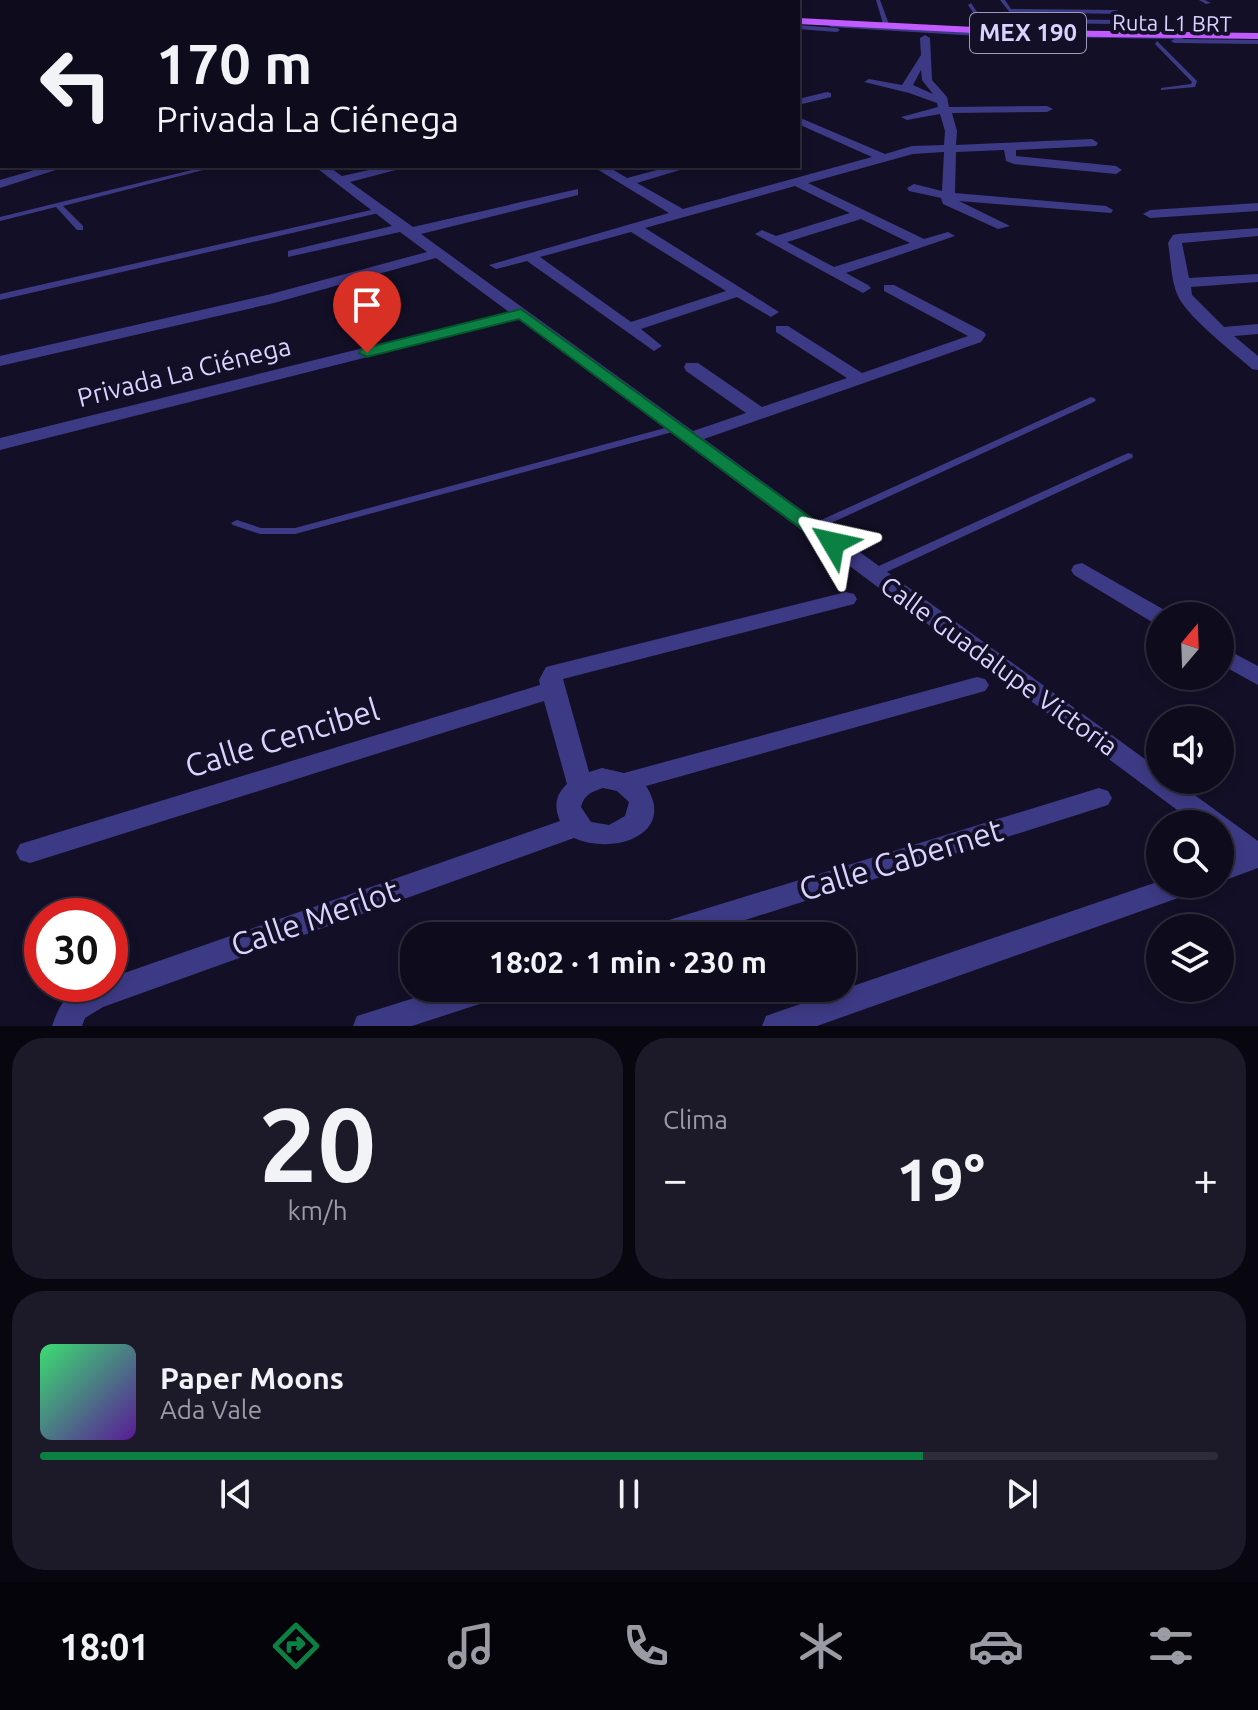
<!DOCTYPE html>
<html lang="es">
<meta charset="utf-8">
<style>
:root{--surface:#0e0b1c;--page:#1c1929;--text:#f1f3f6;--muted:#9b9ba3;--line:#2e2b3b;--accent:#0b8043}
body{margin:0;font-family:Ubuntu,sans-serif;background:var(--page);color:var(--text);height:100vh;display:flex;flex-direction:column;font-size:30px;white-space:nowrap}
*{box-sizing:border-box;margin:0}
p{font-size:26px;color:var(--muted)}
.icon{flex:none;width:44px;height:44px;fill:none;stroke:currentColor;stroke-width:2;stroke-linecap:round;stroke-linejoin:round}
.map{position:relative;height:1026px;overflow:hidden}
.drawer{display:flex;flex-direction:column;gap:12px;padding:12px;background:#08060f;flex:1}
.drawer>*{flex:none}
.guide{position:absolute;left:0px;top:0px;width:800px;height:168px;box-shadow:0 4px 12px #0003,0 0 0 2px var(--line);background:#0e0b1c;color:var(--text);overflow:hidden}
.needle{width:52px;rotate:19deg}
.controls{position:absolute;left:1146px;top:602px;display:grid;gap:16px}
.controls a{display:grid;place-items:center;width:88px;height:88px;border-radius:50%;background:var(--surface);box-shadow:0 4px 12px #0003,0 0 0 2px var(--line);font-size:40px}
.speed{position:absolute;left:24px;top:898px;display:flex;gap:16px;font-size:40px;font-weight:700;text-align:center}
.speed>*{display:grid;place-content:center;width:104px;height:104px;border-radius:50%;background:var(--surface);box-shadow:0 4px 12px #0003,0 0 0 2px var(--line);line-height:1}
.speed .limit{border:12px solid #d22;background:#fff;color:#111}
.pin{position:absolute;display:grid;place-items:center;width:68px;height:68px;color:#fff;margin:-82px -34px;border-radius:50% 50% 50% 0;rotate:-45deg;box-shadow:0 0 8px #0007}
.pin .icon{rotate:45deg}
.me{position:absolute;width:88px;margin:-44px;rotate:306deg;stroke-linejoin:round;filter:drop-shadow(0 0 6px #0008)}
.turn{display:flex;align-items:center;gap:28px;height:168px;padding:0 24px;font-size:36px}
.turn .icon{width:104px;height:104px;stroke-width:2.5}
.turn b{display:block;font-size:56px;line-height:68px}
.big{font-size:60px;font-weight:700;line-height:1.1}
.drawer .tile{flex:1;display:flex;flex-direction:column;justify-content:center;gap:12px;min-width:0;padding:0 28px;border-radius:32px;background:var(--page)}
.drawer .dial{align-items:center;gap:0}
.dial b{font-size:104px;line-height:1}
.song{display:flex;align-items:center;gap:24px}
.cover{width:96px;height:96px;border-radius:12px;background:linear-gradient(135deg,hsl(140 70% 55%),hsl(270 70% 35%))}
.played{height:8px;border-radius:4px;background:linear-gradient(90deg,var(--accent) 75%,var(--line) 75%)}
.keys{display:flex;justify-content:space-around;direction:ltr}
.heat{display:flex;justify-content:space-between;align-items:center;font-size:44px;direction:ltr}
.drawer .tiles{flex:1;display:grid;gap:12px;grid-template-columns:1fr 1fr}
.tile:last-child{grid-column:span 2}
.trip{position:absolute;left:400px;top:922px;width:456px;height:80px;border-radius:32px;background:var(--surface);box-shadow:0 4px 12px #0003,0 0 0 2px var(--line);font-weight:700;line-height:80px;text-align:center}
.menu{display:flex;height:128px;justify-content:space-around;align-items:center;background:#06040b;color:var(--muted)}
.menu .icon{width:56px;height:56px}
.menu .active{color:var(--accent)}
.menu b{font-size:36px;color:var(--text)}
.map>svg:first-child{display:block}
</style>
<div class="map">
<svg width="1258" height="1026" viewBox="0 0 1258 1026">
<rect width="100%" height="100%" fill="#130f26"/>
<g fill="none" stroke-linecap="round" stroke-linejoin="round">
<!-- lane -->
<g fill="#3d3a85" fill-rule="evenodd">
<path d="M237 0H241L240 2H236Z"/>
<path d="M453 0H475L484 2H462Z"/>
<rect x="704" y="0" width="4" height="2"/>
<path d="M769 0H773L772 2H768Z"/>
<path d="M876 0H880L890 27 987 33 968 5 971 3 991 33 1181 36 1184 38 1182 39 1258 40V44L1174 43 1171 41 1174 39 979 36 831 27 828 25 831 23 884 27Z"/>
<path d="M1000 0H1005L1011 9 1117 10 1120 12 1117 14 1013 12 1020 19 1124 20 1127 22 1124 24 1018 23Z"/>
<path d="M1199 0H1205L1211 3 1206 4Z"/>
<path d="M798 25 837 28 840 30 837 32 798 29Z"/>
<path d="M1157 41 1197 81 1195 87 1161 90V88L1191 84 1192 82 1155 44Z"/>
<path d="M208 166H219L63 206 83 226V230H77L56 207 0 221V217Z"/>
<path d="M380 208H383V212L0 300V294Z"/>
<path d="M1091 397 1094 398 1096 400 1094 402 816 530 812 531 806 528 808 526Z"/>
<path d="M676 425 681 428 680 430 295 534H260L233 525 231 523 237 520 261 528H295Z"/>
<path d="M1128 453 1132 454 1133 456 1132 458 878 576 874 577 868 573 870 570Z"/>
</g>
<!-- street -->
<g fill="#3d3a85" fill-rule="evenodd">
<path d="M153 0H164L151 2Z"/>
<path d="M925 35 930 38 932 80 947 97 949 107 1047 106 1053 109 1047 112 952 113 957 131 956 145 1092 139 1098 143 1096 146 1016 150V156L1116 166 1122 170 1116 174 1014 164 1006 161 1004 150 956 152 955 193 1106 206 1113 210 1111 213 959 201 1010 226 998 229 943 204 941 198 909 191 907 188 914 184 942 191 944 152 913 154 808 183 924 239 948 232 955 236 846 273 868 285 871 288 863 293 755 234 762 230 776 236 850 213 795 186 645 228 779 312 771 317 737 297 641 329 662 346 654 351 527 261 496 269 489 265 669 213 592 166H607L627 178 672 166H693L637 183 683 209 872 157 798 124V117L885 154 912 146 944 145 945 131 940 114 907 120 901 117 938 107 937 103 909 93 864 82 869 79 902 85 921 55 920 38ZM921 70 922 80 933 94 913 85ZM861 219 910 243 834 267 787 242ZM631 232 726 291 631 322 540 257Z"/>
<path d="M827 92 831 93V97L798 105V99Z"/>
<path d="M48 166H68L0 188V180Z"/>
<path d="M314 166H328L342 176 387 166H411L350 182 413 227 578 189V195L421 234 693 431 746 413 686 371 684 367 686 363H698L762 407 847 378 776 332V326H788L862 373 968 336 884 291V285H894L984 332 986 335 981 342 704 439 1160 770V780H1174L1258 841V868L1220 882V860L1235 854 1220 843V824H1196L518 319 0 450V438L509 312 436 258 274 303 0 366V356L271 294 427 252 400 232 288 257V251L392 226Z"/>
<path d="M1258 203V211L1150 218 1143 214 1150 210Z"/>
<path d="M1258 228V236L1182 243 1189 278 1258 274V282L1191 287 1192 295 1224 327 1258 324V334L1234 336 1258 356V370L1252 369C1231 350 1192 321 1179 298 1171 284 1171 260 1168 243L1173 235 1178 234Z"/>
<path d="M1082 563 1168 612 1170 616H1160V624L1152 622 1074 575 1071 570 1074 565Z"/>
<path d="M846 592 854 594 857 599 854 604 563 679 589 772 602 768 624 773 977 677 985 679 989 685 985 691 646 786C677 834 614 856 574 838L103 1007 85 1018 82 1026H52C63 994 75 984 110 984V978L560 821C554 807 555 795 567 784L544 701 30 863 20 860 16 852 20 844 540 685 539 680 546 667ZM603 788 617 791 629 802 625 816 609 825 591 822 581 807C584 795 591 792 603 788Z"/>
<path d="M1220 646 1258 666V685L1220 664Z"/>
<path d="M1099 788 1108 791 1112 798 1108 805 695 936H641L646 927 656 924Z"/>
<path d="M1160 881V884H1199L1195 892 817 1026H762L766 1016 777 1012Z"/>
<path d="M446 988H505L501 997 412 1026H353L357 1016Z"/>
</g>
<!-- primary -->
<g fill="#c25bff" fill-rule="evenodd">
<path d="M371 0H402L404 2H373Z"/>
<path d="M488 0H524L526 2H490Z"/>
<path d="M798 18 1034 30 1258 33V39L1034 36 798 24Z"/>
</g>
<!-- highway -->
<g fill="#ff4fa3" fill-rule="evenodd">
<path d="M0 0H10L11 2 2 4Z"/>
<path d="M617 0H629L630 2H618Z"/>
<rect x="0" y="16" width="2" height="8"/>
<path d="M2 38V46L0 47V39Z"/>
<path d="M2 62V70L0 71V63Z"/>
<path d="M0 158 2 166H7L0 168Z"/>
</g>
<!-- path-bridge -->
<path stroke="#2fb8b0" stroke-width="2" stroke-dasharray="2 3" stroke-linecap="butt" d="M508 2 511 0"/>
</g>
<!-- route -->
<path fill="#0b8043" stroke="#07532c" stroke-width="2" d="M521 309 840 539 842 543 840 547H826L519 319 367 357 359 353 361 349Z"/>
<g text-anchor="middle" stroke-width="8" stroke-linejoin="round" paint-order="stroke">
<!-- far-street labels -->
<g font-size="22" fill="#d9d4ff" stroke="#130f26">
<text transform="translate(1172 23) rotate(1)" y="8">Ruta L1 BRT</text>
</g>
<!-- shield labels -->
<rect fill="#130f26" stroke="#9e99be" stroke-width="2" x="970" y="13" width="116" height="40" rx="6"/>
<g font-size="24" font-weight="bold" fill="#d9d4ff">
<text x="1028" y="41">MEX 190</text>
</g>
<!-- street labels -->
<g font-size="26" fill="#d9d4ff" stroke="#130f26">
<text transform="translate(184 372) rotate(-14)" y="9">Privada La Ciénega</text>
<text transform="translate(999 666) rotate(36)" y="9">Calle Guadalupe Victoria</text>
</g>
<!-- near-street labels -->
<g font-size="32" fill="#d9d4ff" stroke="#130f26">
<text transform="translate(282 738) rotate(-17)" y="11">Calle Cencibel</text>
<text transform="translate(901 860) rotate(-17)" y="11">Calle Cabernet</text>
<text transform="translate(315 918) rotate(-19)" y="11">Calle Merlot</text>
</g>
</g>
</svg>
<div class="controls">
<a><svg class="needle" viewBox="-14 -14 28 28"><path d="M0-13l5 13h-10z" fill="#e53935"/><path d="M0 13l5-13h-10z" fill="#9b9ba3"/></svg></a>
<a><svg class="icon" aria-label="sound" viewBox="0 0 24 24"><path d="M4 9h4l5-4v14l-5-4H4zM17 9q2 3 0 6"/></svg></a>
<a><svg class="icon" aria-label="search" viewBox="0 0 24 24"><circle cx="10" cy="10" r="6"/><path d="M15 15l6 6"/></svg></a>
<a><svg class="icon" aria-label="layers" viewBox="0 0 24 24"><path d="M12 4l9 5-9 5-9-5zM3 14l9 5 9-5"/></svg></a>
</div>
<div class="speed"><div class="limit">30</div></div>
<div class="pin" style="left:367px;top:353px;background:#d93025"><svg class="icon" aria-label="arrive" viewBox="0 0 24 24"><path d="M6 21V4h12l-3 4 3 4H6"/></svg></div>
<svg class="me" style="left:833px;top:543px" viewBox="-20 -20 40 40"><path d="M0-17L14 15 0 8-14 15z" fill="#0b8043" stroke="#fff" stroke-width="4"/></svg>
<div class="trip">18:02 · 1 min · 230 m</div>
<div class="guide">
<div class="turn"><svg class="icon" aria-label="left" viewBox="0 0 24 24"><path d="M17 20v-9H6M10 6l-5 5 5 5"/></svg><div><b>170 m</b>Privada La Ciénega</div></div>
</div>
</div>
<section class="drawer">
<div class="tiles">
<div class="tile dial"><b>20</b><p>km/h</p></div>
<div class="tile"><p>Clima</p>
<div class="heat"><a>−</a><b class="big">19°</b><a>+</a></div>
</div>
<div class="tile">
<div class="song"><i class="cover"></i><div><b>Paper Moons</b><p>Ada Vale</p></div></div>
<div class="played"></div>
<div class="keys"><svg class="icon" aria-label="previous" viewBox="0 0 24 24"><path d="M18 5L8 12l10 7zM5 5v14"/></svg><svg class="icon" aria-label="pause" viewBox="0 0 24 24"><path d="M8 5v14M16 5v14"/></svg><svg class="icon" aria-label="next" viewBox="0 0 24 24"><path d="M6 5l10 7-10 7zM19 5v14"/></svg></div>
</div>
</div>
</section>
<nav class="menu">
<b>18:01</b>
<svg class="icon active" aria-label="directions" viewBox="0 0 24 24"><path d="M12 3l9 9-9 9-9-9zM9 14v-3h6M13 9l2 2-2 2"/></svg>
<svg class="icon" aria-label="music" viewBox="0 0 24 24"><path d="M9 18V5l10-2v13"/><circle cx="6" cy="18" r="3"/><circle cx="16" cy="16" r="3"/></svg>
<svg class="icon" aria-label="phone" viewBox="0 0 24 24"><path d="M5 4h4l2 5-3 2q2 4 5 5l2-3 5 2v4C11 20 4 13 5 4z"/></svg>
<svg class="icon" aria-label="climate" viewBox="0 0 24 24"><path d="M12 3v18M4 7l16 10M4 17L20 7"/></svg>
<svg class="icon" aria-label="car" viewBox="0 0 24 24"><path d="M5 17H2v-5l4-1 3-4h7l3 4 3 1v5h-3M9 17h6M6 11h13"/><circle cx="7" cy="17" r="2"/><circle cx="17" cy="17" r="2"/></svg>
<svg class="icon" aria-label="filters" viewBox="0 0 24 24"><path d="M4 7h16M4 17h16"/><circle cx="9" cy="7" r="2"/><circle cx="15" cy="17" r="2"/></svg>
</nav>
